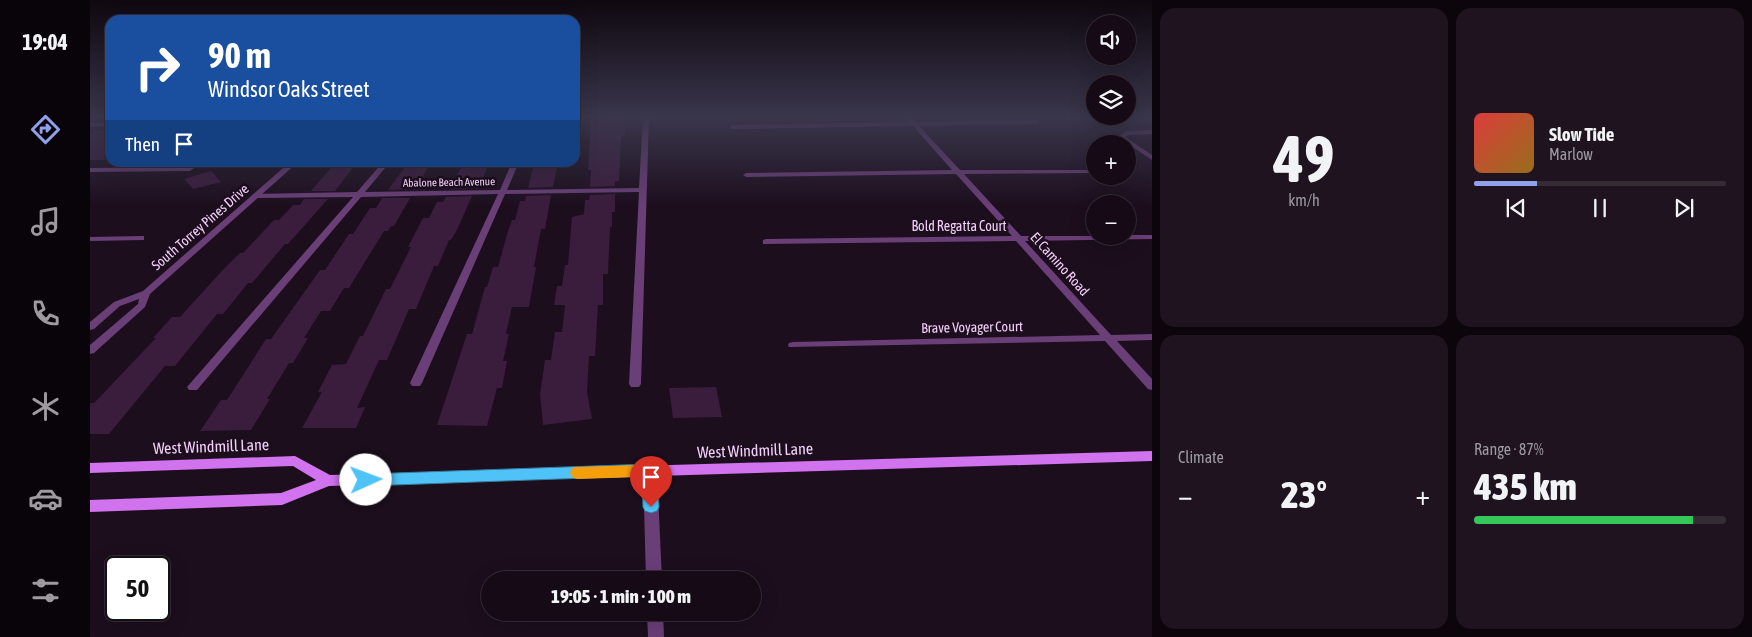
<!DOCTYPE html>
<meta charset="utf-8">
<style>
:root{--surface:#150a16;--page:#1e131f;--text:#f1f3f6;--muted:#9d9aa1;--line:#342b35;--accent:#90a0eb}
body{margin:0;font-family:"Asap Condensed",sans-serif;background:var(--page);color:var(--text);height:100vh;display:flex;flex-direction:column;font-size:19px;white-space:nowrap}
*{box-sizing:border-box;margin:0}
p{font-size:16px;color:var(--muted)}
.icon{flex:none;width:28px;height:28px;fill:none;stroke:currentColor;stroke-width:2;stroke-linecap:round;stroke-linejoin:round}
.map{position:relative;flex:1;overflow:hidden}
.details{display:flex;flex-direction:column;gap:8px;padding:8px;background:#0c060c;width:600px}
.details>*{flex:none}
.hud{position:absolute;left:15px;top:15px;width:475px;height:152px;border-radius:15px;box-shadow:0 5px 20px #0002,0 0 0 1px var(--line);background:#1a4fa0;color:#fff;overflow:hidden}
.tools{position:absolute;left:996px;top:15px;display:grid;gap:10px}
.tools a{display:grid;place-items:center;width:50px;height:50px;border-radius:50%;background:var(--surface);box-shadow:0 5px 20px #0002,0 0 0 1px var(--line);font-size:25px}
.speed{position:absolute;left:15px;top:556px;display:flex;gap:10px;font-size:25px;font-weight:700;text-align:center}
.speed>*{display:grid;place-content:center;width:65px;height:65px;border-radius:50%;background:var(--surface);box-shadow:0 5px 20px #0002,0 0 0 1px var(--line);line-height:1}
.speed .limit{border:2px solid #111;border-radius:8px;background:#fff;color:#111}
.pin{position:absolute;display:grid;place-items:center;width:42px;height:42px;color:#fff;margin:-51px -21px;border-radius:50% 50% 50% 0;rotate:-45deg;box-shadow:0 0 5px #0007}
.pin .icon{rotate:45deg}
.me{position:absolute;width:55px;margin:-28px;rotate:88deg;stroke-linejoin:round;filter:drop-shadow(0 0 4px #0008)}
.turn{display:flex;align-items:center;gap:18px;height:105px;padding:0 20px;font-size:22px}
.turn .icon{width:65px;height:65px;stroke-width:2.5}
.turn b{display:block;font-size:35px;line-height:42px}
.then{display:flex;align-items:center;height:48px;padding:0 20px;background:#0003;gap:10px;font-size:19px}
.big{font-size:38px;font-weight:800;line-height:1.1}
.details .card{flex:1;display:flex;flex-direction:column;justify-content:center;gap:8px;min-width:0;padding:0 18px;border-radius:15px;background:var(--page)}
.details .dial{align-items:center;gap:0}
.dial b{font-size:65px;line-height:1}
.song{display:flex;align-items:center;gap:15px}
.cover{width:60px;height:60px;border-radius:8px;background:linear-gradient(135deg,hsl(0 70% 55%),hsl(40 70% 35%))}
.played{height:5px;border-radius:2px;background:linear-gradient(90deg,var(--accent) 25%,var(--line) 25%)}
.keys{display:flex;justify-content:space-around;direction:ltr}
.heat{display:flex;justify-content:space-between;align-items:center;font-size:28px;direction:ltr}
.charge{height:8px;border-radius:4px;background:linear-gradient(90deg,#34c759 87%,var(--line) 0)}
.details .tiles{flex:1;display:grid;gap:8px;grid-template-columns:repeat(2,1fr)}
.trip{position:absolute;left:391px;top:571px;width:280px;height:50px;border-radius:25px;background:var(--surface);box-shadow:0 5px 20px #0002,0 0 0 1px var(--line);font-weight:800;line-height:50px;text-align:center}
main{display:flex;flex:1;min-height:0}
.tabs{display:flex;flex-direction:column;width:90px;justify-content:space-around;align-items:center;background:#080409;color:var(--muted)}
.tabs .icon{width:35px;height:35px}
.tabs .current{color:var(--accent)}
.tabs b{font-size:22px;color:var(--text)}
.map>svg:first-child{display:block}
</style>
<main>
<nav class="tabs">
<b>19:04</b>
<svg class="icon current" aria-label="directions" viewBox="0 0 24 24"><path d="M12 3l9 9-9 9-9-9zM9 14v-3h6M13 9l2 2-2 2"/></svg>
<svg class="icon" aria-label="music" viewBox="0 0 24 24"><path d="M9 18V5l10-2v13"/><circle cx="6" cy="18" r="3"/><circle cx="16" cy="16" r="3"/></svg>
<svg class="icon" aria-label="phone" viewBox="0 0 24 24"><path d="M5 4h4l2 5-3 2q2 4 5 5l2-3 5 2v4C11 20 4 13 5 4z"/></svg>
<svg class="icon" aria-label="climate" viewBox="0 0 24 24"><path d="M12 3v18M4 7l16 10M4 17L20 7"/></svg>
<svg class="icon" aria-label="car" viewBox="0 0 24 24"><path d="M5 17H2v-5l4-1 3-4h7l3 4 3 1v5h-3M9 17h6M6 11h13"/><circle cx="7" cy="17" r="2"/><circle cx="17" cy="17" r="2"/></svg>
<svg class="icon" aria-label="filters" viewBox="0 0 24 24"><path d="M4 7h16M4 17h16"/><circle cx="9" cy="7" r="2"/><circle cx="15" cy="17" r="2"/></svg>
</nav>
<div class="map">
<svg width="1062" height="637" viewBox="0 0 1062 637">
<rect width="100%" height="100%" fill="#1c0e1d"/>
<!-- building -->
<g fill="#3a1c3c">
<path d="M514 117H534L535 136H531L529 181H525V186L500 187 501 170H498L501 123 514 122Z"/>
<path d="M20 130V160H0V134L5 131Z"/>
<path d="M246 162H267L245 191H221Z"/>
<path d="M374 162H399L391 184H387L385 188 360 189Z"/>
<path d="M452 162H468L463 187 438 188 444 164H452Z"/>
<path d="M318 163H341L325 189 298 190Z"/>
<path d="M121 171 131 182 103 189 94 179Z"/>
<path d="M525 194V212H522V227H520L518 274H513V305H508L505 356H499L497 392 502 419 453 425 450 394 455 360H461L465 332H472L475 305H464L467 286H472L475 265H478L482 217 494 214 495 200H499L500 195Z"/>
<path d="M461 195 455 229H451L444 267H446L439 307H422L416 334H419L413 361H417L412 388H407L397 426 347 425 377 334H382L395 287H397L403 267H408L418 231 422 220H425L430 201H435L436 196Z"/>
<path d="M382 196 367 230 361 240H359L348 266H344L326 309H319L297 360H289L267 408 275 407 266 428H212L232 392H228L242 365 256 364 270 336H273L296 289H300L321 247H318L333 218H339L347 202H353L356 197Z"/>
<path d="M292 198H320L304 226H301L298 231H294L259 288H254L240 311H231L214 338H218L203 363H199L177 399H180L161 430 110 431 131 400H137L176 339H181L230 270H235L259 234H263L280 208H286Z"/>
<path d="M214 199H238L198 244H195L162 283H158L133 314H127L85 366H75L19 434H0V403H4L66 338H63L82 317H90L130 273 150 253H153L184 220H189L203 205H210Z"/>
<path d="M626 387 632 417 583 418 579 388Z"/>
</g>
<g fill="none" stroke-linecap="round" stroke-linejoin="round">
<!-- minor -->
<g fill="#6a3e77" fill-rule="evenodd">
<path d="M553 117H559L551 384 549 387H541L539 384 549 192 415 194 332 383 330 386H322L320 383 408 194 271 197 107 390H99L97 387 263 197 166 198H163V194L267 192 293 162H300L275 192 410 190 422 162H429L417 190 549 188Z"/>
<path d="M815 117H821L826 122 946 120 949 122 946 124 829 126 870 170H1004V172L1002 173 874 174 931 236H1038V235H1062V239L935 241 1021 335 1062 334V340L1027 341 1062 379V390L1058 389 1015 341 699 347 698 345 699 343 703 342 1010 335 926 241 673 244V240L676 239 922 236 866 174 656 177 653 175 656 173 862 170 823 126 642 129 639 127 642 125 820 122Z"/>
<path d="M20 122V126L0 127V123Z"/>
<path d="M1062 130V134L1038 135 1035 137 1062 155V160L1028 137 1037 131Z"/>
<path d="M104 162H112L100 171 0 172V168L98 167Z"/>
<path d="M51 236H54V240L0 241V237Z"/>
<path d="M560 465 565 466 567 470 572 580H556L553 470 555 466Z"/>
<path d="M557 612H573L574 637H558Z"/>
</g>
<!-- tertiary -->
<path fill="#6a3e77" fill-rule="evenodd" d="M200 162H208L60 294 55 307 4 353 0 354V345L48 304 49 299 30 306 4 329 0 330V322L24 302 53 291Z"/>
<!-- secondary -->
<path fill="#d172ef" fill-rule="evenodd" d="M1062 451V461L239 486 192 505 0 512V500L191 493 226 480 203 466 0 473V463L205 456 240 475Z"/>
</g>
<!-- sky -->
<linearGradient id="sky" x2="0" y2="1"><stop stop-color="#0f0810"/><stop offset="0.57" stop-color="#3a364c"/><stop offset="1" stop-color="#3a364c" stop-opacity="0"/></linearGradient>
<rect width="1062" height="206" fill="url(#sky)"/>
<!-- route -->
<path fill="#4fc3f7" stroke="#337fa1" d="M560 464 565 466 567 470 569 507 567 511 561 513 555 511 553 507 552 476 276 486 270 484 268 480 270 476 276 474Z"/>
<!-- slow -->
<path fill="#f59e0b" d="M551 465 557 466 559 471 557 475 551 477 487 479 482 477 480 473 482 468 487 467Z"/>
<g text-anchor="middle" stroke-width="5" stroke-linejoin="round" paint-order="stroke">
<!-- far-street labels -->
<g font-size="11" fill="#f3d0fa" stroke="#1c0e1d">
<text transform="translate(359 182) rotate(-1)" y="4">Abalone Beach Avenue</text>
</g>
<!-- street labels -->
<g font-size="14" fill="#f3d0fa" stroke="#1c0e1d">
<text x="869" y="231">Bold Regatta Court</text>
<text transform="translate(110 227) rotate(-41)" y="5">South Torrey Pines Drive</text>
<text transform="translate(970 264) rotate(48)" y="5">El Camino Road</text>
<text transform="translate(882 327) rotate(-1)" y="5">Brave Voyager Court</text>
</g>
<!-- near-street labels -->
<g font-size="16" fill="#f3d0fa" stroke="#1c0e1d">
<text transform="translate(121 446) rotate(-2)" y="6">West Windmill Lane</text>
<text transform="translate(665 450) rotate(-2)" y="6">West Windmill Lane</text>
</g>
</g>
</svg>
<div class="tools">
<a><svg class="icon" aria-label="sound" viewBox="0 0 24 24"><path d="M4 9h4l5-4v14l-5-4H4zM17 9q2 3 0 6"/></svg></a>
<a><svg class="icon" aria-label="layers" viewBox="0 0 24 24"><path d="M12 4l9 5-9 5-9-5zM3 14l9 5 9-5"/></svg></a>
<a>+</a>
<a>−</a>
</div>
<div class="speed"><div class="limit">50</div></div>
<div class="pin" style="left:561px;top:507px;background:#d93025"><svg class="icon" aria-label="arrive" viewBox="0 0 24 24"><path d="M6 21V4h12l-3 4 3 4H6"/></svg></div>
<svg class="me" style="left:276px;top:480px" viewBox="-20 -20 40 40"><circle r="19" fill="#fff"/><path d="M0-13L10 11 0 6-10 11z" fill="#4fc3f7"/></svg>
<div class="trip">19:05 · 1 min · 100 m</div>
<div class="hud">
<div class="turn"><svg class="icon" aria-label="right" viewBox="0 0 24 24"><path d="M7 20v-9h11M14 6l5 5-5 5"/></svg><div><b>90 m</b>Windsor Oaks Street</div></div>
<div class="then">Then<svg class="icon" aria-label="arrive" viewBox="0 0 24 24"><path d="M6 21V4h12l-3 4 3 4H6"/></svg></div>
</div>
</div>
<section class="details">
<div class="tiles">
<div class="card dial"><b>49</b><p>km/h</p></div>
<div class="card">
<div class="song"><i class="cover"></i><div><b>Slow Tide</b><p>Marlow</p></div></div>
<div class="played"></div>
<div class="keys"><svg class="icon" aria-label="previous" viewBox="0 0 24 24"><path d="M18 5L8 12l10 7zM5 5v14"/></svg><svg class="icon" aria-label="pause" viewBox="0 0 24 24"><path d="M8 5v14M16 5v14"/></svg><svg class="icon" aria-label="next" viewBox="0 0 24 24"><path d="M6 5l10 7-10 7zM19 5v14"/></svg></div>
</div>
<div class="card"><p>Climate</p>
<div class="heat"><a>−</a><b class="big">23°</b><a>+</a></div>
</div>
<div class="card"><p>Range · 87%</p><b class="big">435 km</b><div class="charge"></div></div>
</div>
</section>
</main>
